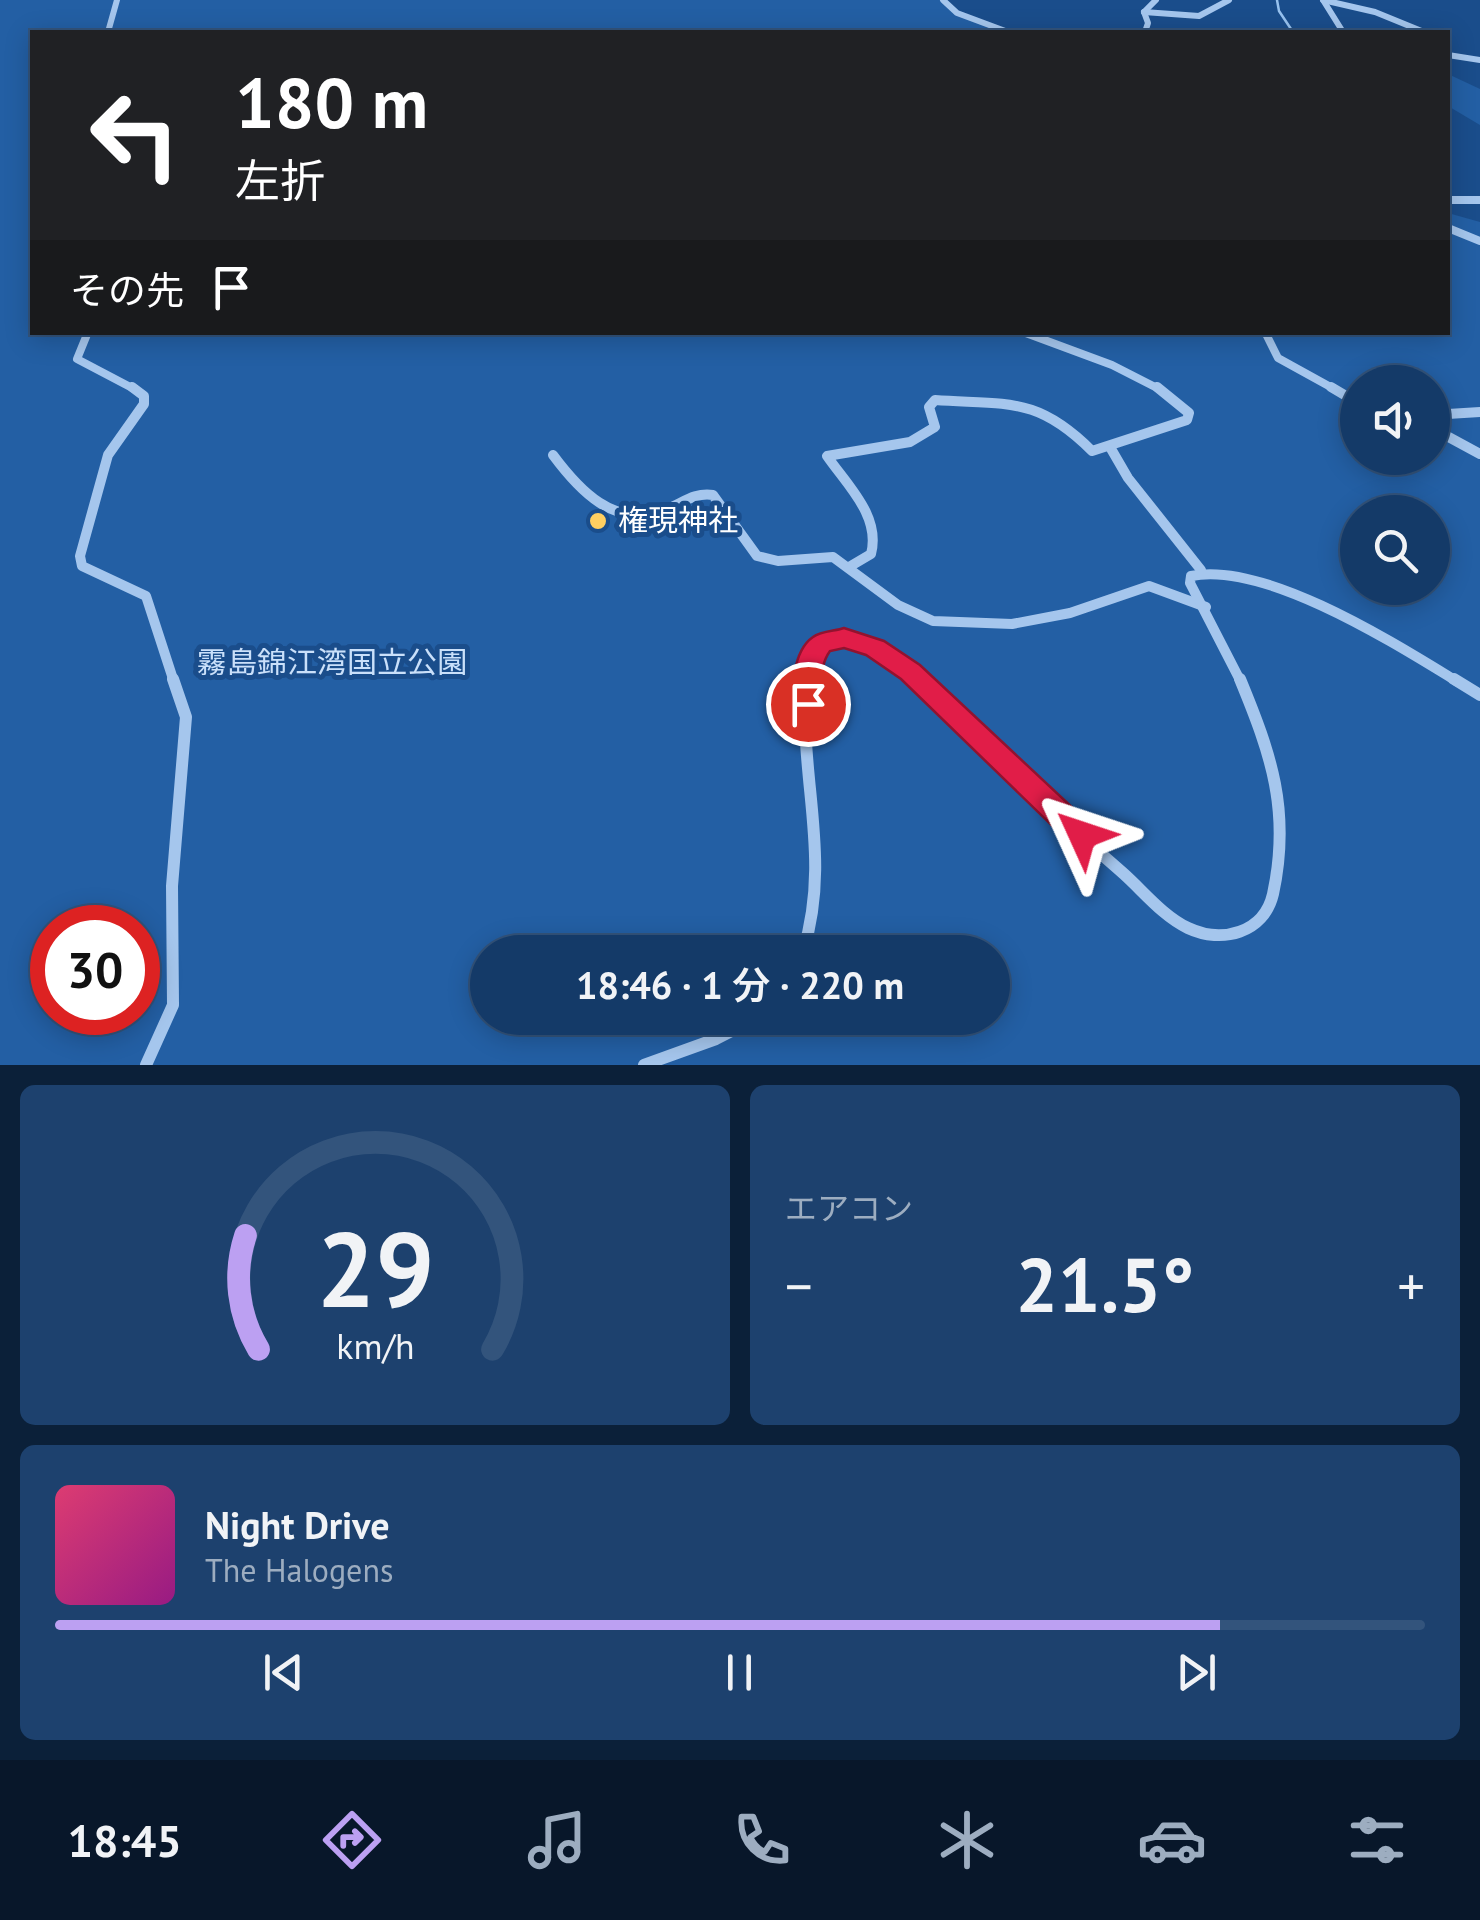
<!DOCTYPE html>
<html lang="ja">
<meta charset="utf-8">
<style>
:root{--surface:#143a68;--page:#1d416e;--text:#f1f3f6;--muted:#9dadc0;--line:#33547c;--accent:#bca0f2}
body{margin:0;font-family:"PT Sans","Noto Sans JP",sans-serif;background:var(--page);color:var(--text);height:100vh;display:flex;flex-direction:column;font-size:38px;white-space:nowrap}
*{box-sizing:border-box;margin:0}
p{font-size:32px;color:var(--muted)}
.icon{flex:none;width:55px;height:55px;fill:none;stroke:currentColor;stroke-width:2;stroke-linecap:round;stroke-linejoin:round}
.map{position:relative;height:1065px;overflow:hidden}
.sheet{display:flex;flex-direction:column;gap:20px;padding:20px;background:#0b2039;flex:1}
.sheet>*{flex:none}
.top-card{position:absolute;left:30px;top:30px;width:1420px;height:305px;border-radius:0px;box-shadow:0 5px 25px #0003,0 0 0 2px var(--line);background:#202124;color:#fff;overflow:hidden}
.controls{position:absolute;left:1340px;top:365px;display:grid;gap:20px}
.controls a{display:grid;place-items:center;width:110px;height:110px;border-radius:50%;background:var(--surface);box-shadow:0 5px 25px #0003,0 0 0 2px var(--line);font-size:50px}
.speed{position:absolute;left:30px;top:905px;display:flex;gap:20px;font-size:50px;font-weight:700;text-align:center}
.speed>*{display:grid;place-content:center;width:130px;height:130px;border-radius:50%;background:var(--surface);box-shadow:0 5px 25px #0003,0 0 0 2px var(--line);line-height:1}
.speed .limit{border:15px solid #d22;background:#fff;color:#111}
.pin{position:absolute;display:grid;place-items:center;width:85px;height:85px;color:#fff;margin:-42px;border:5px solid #fff;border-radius:50%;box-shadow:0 2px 10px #0007}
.me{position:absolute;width:110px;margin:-55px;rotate:312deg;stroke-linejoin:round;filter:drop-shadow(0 0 8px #0008)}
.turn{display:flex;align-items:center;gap:35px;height:210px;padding:0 40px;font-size:45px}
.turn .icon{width:130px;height:130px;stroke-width:2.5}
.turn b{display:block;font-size:70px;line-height:85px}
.then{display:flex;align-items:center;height:95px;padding:0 40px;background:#0003;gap:20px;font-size:38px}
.big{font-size:75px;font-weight:600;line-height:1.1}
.sheet .widget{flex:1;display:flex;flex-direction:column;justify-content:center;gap:15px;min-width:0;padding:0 35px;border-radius:15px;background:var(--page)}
.sheet .dial{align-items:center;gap:0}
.dial svg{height:260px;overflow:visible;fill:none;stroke:var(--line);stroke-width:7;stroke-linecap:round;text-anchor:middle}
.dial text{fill:var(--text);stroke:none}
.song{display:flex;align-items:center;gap:30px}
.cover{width:120px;height:120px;border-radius:15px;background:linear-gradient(135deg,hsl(340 70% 55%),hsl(310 70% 35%))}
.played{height:10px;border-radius:5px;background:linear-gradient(90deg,var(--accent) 85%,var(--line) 85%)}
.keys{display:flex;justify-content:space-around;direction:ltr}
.heat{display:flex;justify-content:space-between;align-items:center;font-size:55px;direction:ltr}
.sheet .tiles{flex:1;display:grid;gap:20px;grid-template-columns:1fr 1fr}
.widget:last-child{grid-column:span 2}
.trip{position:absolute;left:470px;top:935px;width:540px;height:100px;border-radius:50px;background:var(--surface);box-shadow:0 5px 25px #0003,0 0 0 2px var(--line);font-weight:600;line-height:100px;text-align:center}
.menu{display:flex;height:160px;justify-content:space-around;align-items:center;background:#08172a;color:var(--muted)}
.menu .icon{width:70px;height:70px}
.menu .active{color:var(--accent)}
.menu b{font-size:45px;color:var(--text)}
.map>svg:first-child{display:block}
</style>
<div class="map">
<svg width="1480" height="1065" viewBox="0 0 1480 1065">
<rect width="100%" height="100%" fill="#1a4d8b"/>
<!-- green -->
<g fill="#235fa4" fill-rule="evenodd">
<path d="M0 0H942L953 13 1006 32H32V332H1448V213L1480 222V1065H0ZM1358 382H1432V458H1358ZM1358 512H1432V588H1358ZM52 928H138V1012H52ZM488 952H992V1018H488Z"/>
<path d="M1448 74 1480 89V125L1448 106Z"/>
</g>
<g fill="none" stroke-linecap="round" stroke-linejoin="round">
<!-- stream -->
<path stroke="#97c2ef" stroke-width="2.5" d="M1277 0 1279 11 1293 32"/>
<!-- street-far3 -->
<g stroke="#a5c6ed" stroke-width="6">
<path d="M943 0 957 13 1008 32"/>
<path d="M1323 0 1375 12 1424 32"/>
<path d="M1323 0 1343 32"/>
<path d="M1144 12 1199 16 1229 0"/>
<path d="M1144 12 1148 23 1145 32"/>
<path d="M1144 12 1156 0"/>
<path d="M108 32 117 0"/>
<path d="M1448 41V49"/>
<path d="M1448 55 1480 60"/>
</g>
<!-- street-far2 -->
<g stroke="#a5c6ed" stroke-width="8">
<path d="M1448 200H1480"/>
<path d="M1448 228 1480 241"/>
<path d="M88 332 77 359 136 390"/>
<path d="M1023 332 1112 365 1161 390"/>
<path d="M1265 332 1278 358 1336 390"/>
</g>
<!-- street-far1 -->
<g stroke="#a5c6ed" stroke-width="10">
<path d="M132 387 144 396V404L108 455 80 556 82 566 146 596 174 682"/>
<path d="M1331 387 1358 403"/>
<path d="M1432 415 1480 412"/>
<path d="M1432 428 1480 454"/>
<path d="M1110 447 1128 478 1201 570"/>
<path d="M553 455C579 490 614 528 662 511 681 505 692 492 713 495L757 556 778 561 833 557 898 605 933 621 1012 624 1070 613 1149 586 1206 607"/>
<path d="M849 567 871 554C881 516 847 485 827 456L910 442 935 427 929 407 935 400C1008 405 1037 396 1092 451L1187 420 1189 413 1157 387"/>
<path d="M807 682C816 602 887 652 922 682"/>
<path d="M1241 682 1190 583 1191 576C1265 561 1394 643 1458 682"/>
</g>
<!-- street -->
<g stroke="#a5c6ed" stroke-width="12">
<path d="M919 679C956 710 988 747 1022 782 1054 814 1090 844 1124 874 1144 892 1163 916 1188 928 1222 944 1264 933 1273 894 1291 811 1271 754 1240 679"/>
<path d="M1454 679 1480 695"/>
<path d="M803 952C833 854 797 775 807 679"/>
<path d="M146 1065 173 1005 172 886 186 717 173 679"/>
<path d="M644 1065 716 1039 757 1018"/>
</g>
</g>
<!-- route -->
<path fill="#e11d48" stroke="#92132f" stroke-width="2.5" d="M844 628 884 641 920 665 1092 826 1096 835 1092 844 1082 848 1071 844 901 679 866 655 844 648 830 651C816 670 826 692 817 712L808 715 798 712C788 692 794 650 813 637 821 631 836 631 844 628Z"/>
<!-- markers -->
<circle fill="#ffcf61" stroke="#1a4d8b" stroke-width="4" cx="598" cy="521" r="10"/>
<g text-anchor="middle" stroke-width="10" stroke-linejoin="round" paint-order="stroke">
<!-- poi labels -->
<g font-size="30" fill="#fff" stroke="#1a4d8b" text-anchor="start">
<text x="618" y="531">権現神社</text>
</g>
<!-- park labels -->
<g font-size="30" fill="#cae0fa" stroke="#1a4d8b">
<text x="332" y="673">霧島錦江湾国立公園</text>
</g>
</g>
</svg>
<div class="controls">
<a><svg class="icon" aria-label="sound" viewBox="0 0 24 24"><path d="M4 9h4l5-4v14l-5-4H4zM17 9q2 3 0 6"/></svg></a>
<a><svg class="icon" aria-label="search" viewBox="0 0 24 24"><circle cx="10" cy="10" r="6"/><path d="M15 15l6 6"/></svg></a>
</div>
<div class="speed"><div class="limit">30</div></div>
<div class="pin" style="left:808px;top:704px;background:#d93025"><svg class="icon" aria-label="arrive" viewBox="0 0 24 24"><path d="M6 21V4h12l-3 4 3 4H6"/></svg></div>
<svg class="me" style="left:1082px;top:835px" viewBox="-20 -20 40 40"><path d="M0-17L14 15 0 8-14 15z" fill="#e11d48" stroke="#fff" stroke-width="4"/></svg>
<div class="trip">18:46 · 1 分 · 220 m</div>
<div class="top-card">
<div class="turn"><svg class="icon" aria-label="left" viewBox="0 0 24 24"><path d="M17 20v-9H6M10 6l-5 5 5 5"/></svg><div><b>180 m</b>左折</div></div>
<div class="then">その先<svg class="icon" aria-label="arrive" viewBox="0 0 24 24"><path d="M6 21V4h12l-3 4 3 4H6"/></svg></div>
</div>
</div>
<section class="sheet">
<div class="tiles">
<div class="widget dial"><svg viewBox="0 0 100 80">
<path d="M14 69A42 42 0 1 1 86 69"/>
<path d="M14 69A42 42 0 0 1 10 34" stroke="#bca0f2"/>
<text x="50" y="56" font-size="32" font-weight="700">29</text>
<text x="50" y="72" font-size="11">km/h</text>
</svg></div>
<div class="widget"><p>エアコン</p>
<div class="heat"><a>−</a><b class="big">21.5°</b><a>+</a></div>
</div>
<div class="widget">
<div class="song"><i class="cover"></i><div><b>Night Drive</b><p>The Halogens</p></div></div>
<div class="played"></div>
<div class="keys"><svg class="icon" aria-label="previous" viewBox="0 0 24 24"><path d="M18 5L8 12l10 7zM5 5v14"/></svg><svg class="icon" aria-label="pause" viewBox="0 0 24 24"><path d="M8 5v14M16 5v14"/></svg><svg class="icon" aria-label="next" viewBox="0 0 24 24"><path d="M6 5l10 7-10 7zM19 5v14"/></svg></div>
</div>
</div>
</section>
<nav class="menu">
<b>18:45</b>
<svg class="icon active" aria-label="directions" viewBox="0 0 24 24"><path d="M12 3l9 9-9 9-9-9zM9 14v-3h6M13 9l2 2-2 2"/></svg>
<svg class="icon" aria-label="music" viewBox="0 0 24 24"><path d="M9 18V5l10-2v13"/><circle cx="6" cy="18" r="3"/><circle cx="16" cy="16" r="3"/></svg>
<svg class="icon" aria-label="phone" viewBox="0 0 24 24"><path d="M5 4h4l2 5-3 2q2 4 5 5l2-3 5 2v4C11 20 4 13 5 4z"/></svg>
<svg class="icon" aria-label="climate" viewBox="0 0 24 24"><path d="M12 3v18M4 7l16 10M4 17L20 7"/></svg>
<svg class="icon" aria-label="car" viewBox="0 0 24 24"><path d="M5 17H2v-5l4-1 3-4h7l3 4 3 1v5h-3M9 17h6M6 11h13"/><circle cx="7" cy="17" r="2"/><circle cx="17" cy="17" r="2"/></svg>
<svg class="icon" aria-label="filters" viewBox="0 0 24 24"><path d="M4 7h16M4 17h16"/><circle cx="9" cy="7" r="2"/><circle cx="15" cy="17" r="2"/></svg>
</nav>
